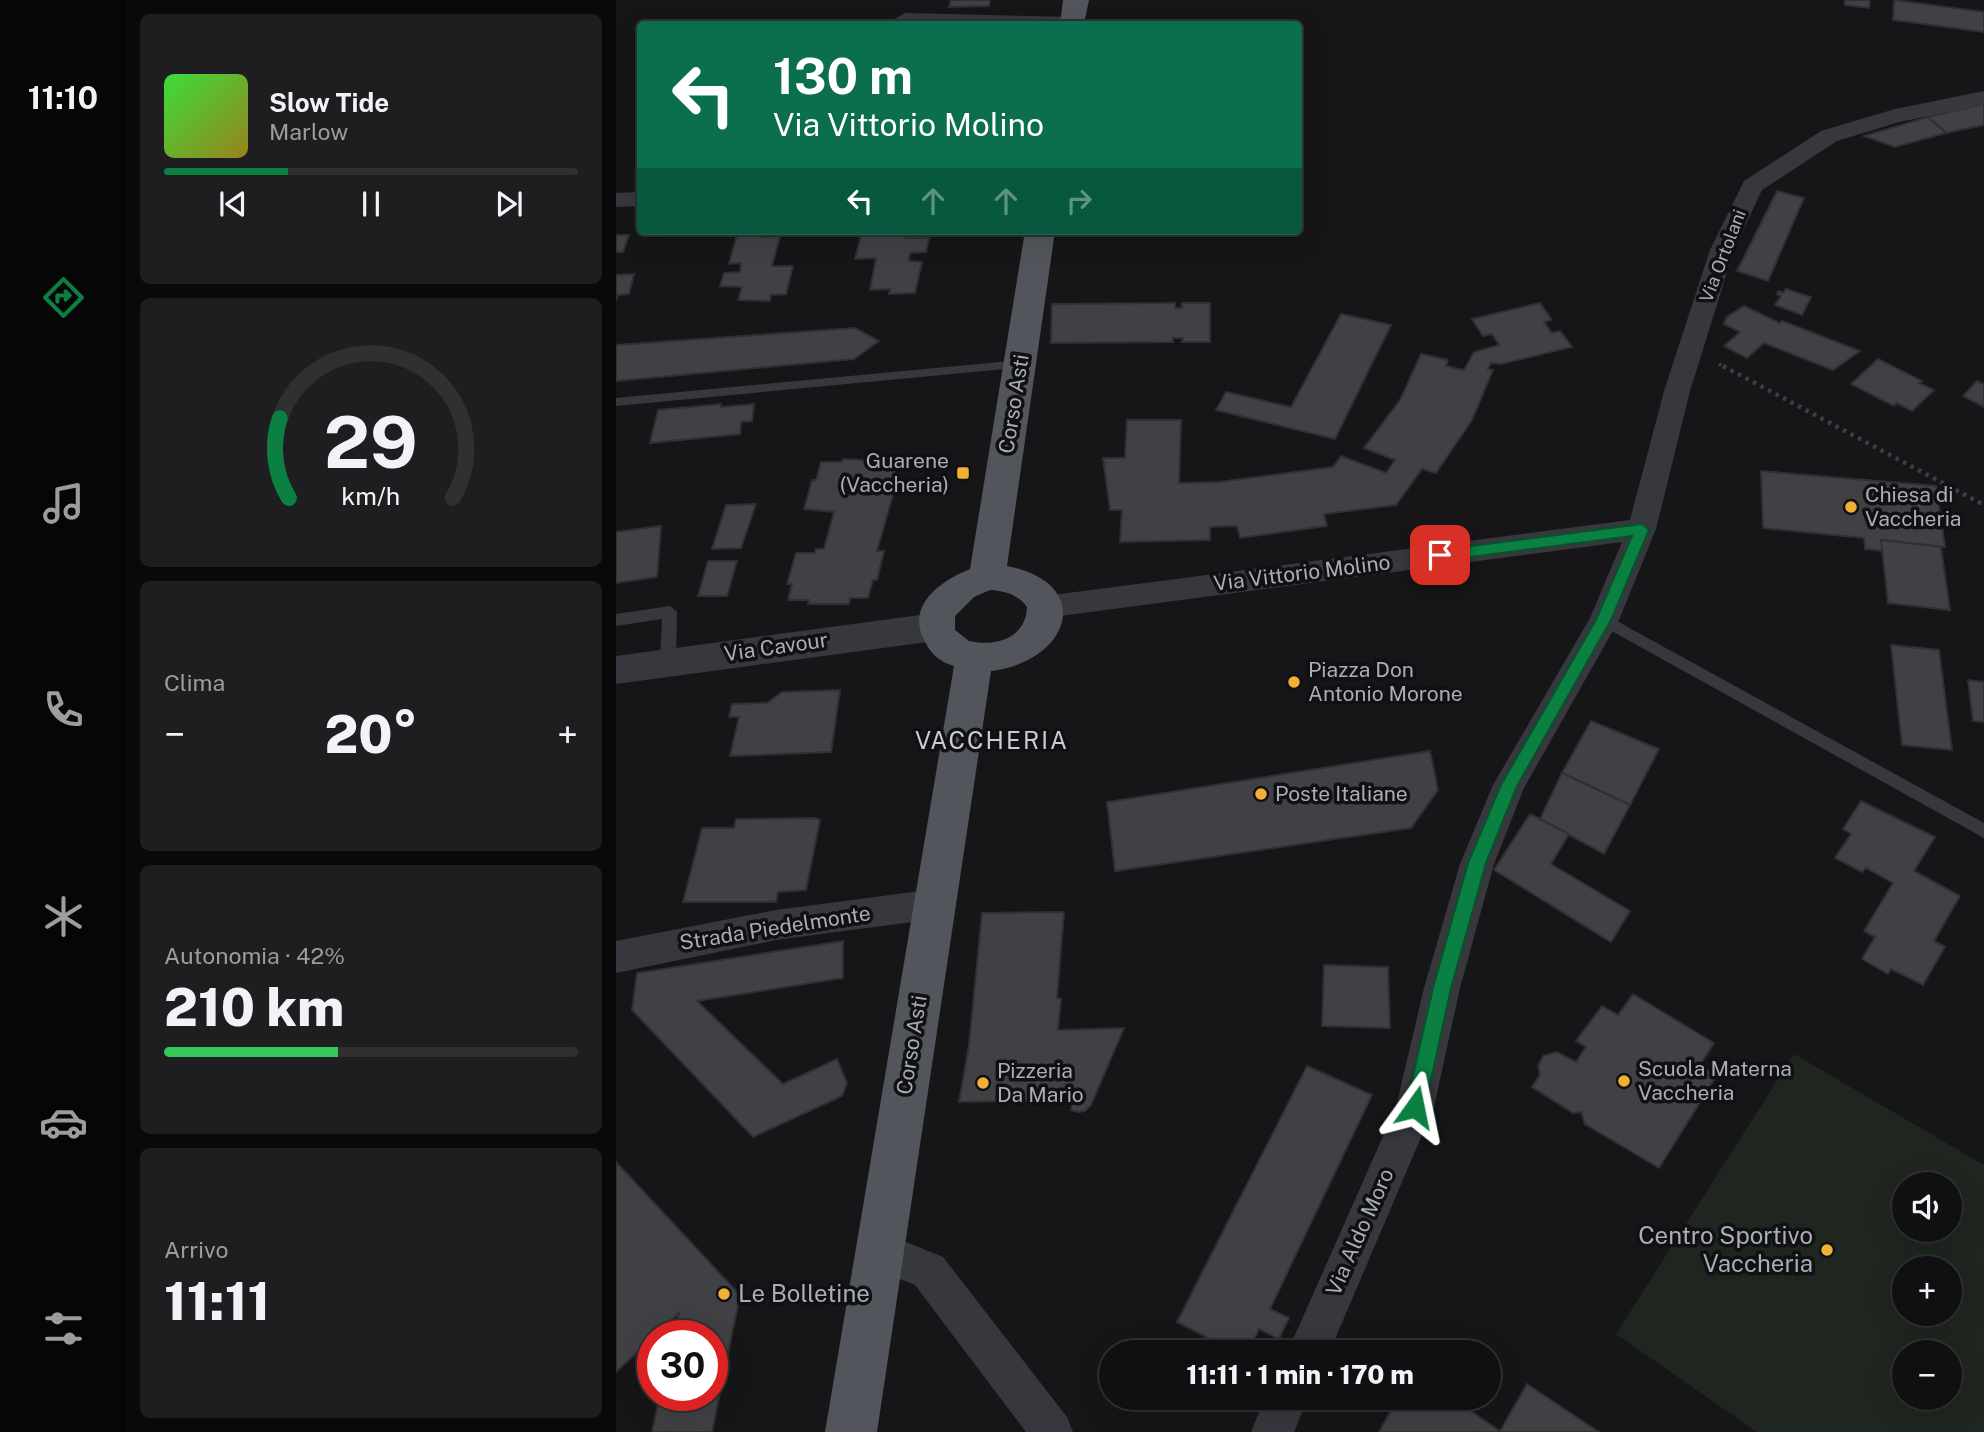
<!DOCTYPE html>
<html lang="it">
<meta charset="utf-8">
<style>
:root{--surface:#101012;--page:#1e1e20;--text:#f1f3f6;--muted:#9c9d9f;--line:#303032;--accent:#0b8043}
body{margin:0;font-family:"Public Sans",sans-serif;background:var(--page);color:var(--text);height:100vh;display:flex;flex-direction:column;font-size:26px;white-space:nowrap}
*{box-sizing:border-box;margin:0}
p{font-size:23px;color:var(--muted)}
.icon{flex:none;width:38px;height:38px;fill:none;stroke:currentColor;stroke-width:2;stroke-linecap:round;stroke-linejoin:round}
.map{position:relative;flex:1;overflow:hidden}
.sheet{display:flex;flex-direction:column;gap:14px;padding:14px;background:#09090a;width:490px}
.sheet>*{flex:none}
.banner{position:absolute;left:21px;top:21px;width:665px;height:214px;border-radius:7px;box-shadow:0 7px 28px #0002,0 0 0 2px var(--line);background:#0b6e4f;color:#fff;overflow:hidden}
.controls{position:absolute;left:1276px;top:1172px;display:grid;gap:14px}
.controls a{display:grid;place-items:center;width:70px;height:70px;border-radius:50%;background:var(--surface);box-shadow:0 7px 28px #0002,0 0 0 2px var(--line);font-size:35px}
.speed{position:absolute;left:21px;top:1320px;display:flex;gap:14px;font-size:35px;font-weight:700;text-align:center}
.speed>*{display:grid;place-content:center;width:91px;height:91px;border-radius:50%;background:var(--surface);box-shadow:0 7px 28px #0002,0 0 0 2px var(--line);line-height:1}
.speed .limit{border:10px solid #d22;background:#fff;color:#111}
.pin{position:absolute;display:grid;place-items:center;width:60px;height:60px;color:#fff;margin:-30px;border-radius:14px;box-shadow:0 4px 10px #0006}
.me{position:absolute;width:77px;margin:-38px;rotate:12deg;stroke-linejoin:round;filter:drop-shadow(0 0 5px #0008)}
.turn{display:flex;align-items:center;gap:24px;height:147px;padding:0 21px;font-size:32px}
.turn .icon{width:91px;height:91px;stroke-width:2.5}
.turn b{display:block;font-size:49px;line-height:60px}
.lanes{display:flex;align-items:center;height:66px;padding:0 21px;background:#0003;justify-content:center;gap:35px;direction:ltr}
.lanes .off{opacity:.35}
.big{font-size:52px;font-weight:800;line-height:1.1}
.sheet .tile{flex:1;display:flex;flex-direction:column;justify-content:center;gap:10px;min-width:0;padding:0 24px;border-radius:10px;background:var(--page)}
.sheet .dial{align-items:center;gap:0}
.dial svg{height:182px;overflow:visible;fill:none;stroke:var(--line);stroke-width:7;stroke-linecap:round;text-anchor:middle}
.dial text{fill:var(--text);stroke:none}
.song{display:flex;align-items:center;gap:21px}
.cover{width:84px;height:84px;border-radius:10px;background:linear-gradient(135deg,hsl(120 70% 55%),hsl(50 70% 35%))}
.played{height:7px;border-radius:4px;background:linear-gradient(90deg,var(--accent) 30%,var(--line) 30%)}
.keys{display:flex;justify-content:space-around;direction:ltr}
.heat{display:flex;justify-content:space-between;align-items:center;font-size:38px;direction:ltr}
.charge{height:10px;border-radius:5px;background:linear-gradient(90deg,#34c759 42%,var(--line) 0)}
.trip{position:absolute;left:483px;top:1340px;width:402px;height:70px;border-radius:35px;background:var(--surface);box-shadow:0 7px 28px #0002,0 0 0 2px var(--line);font-weight:800;line-height:70px;text-align:center}
main{display:flex;flex:1;min-height:0}
.dock{display:flex;flex-direction:column;width:126px;justify-content:space-around;align-items:center;background:#060607;color:var(--muted)}
.dock .icon{width:49px;height:49px}
.dock .active{color:var(--accent)}
.dock b{font-size:32px;color:var(--text)}
.map>svg:first-child{display:block}
</style>
<main>
<nav class="dock">
<b>11:10</b>
<svg class="icon active" aria-label="directions" viewBox="0 0 24 24"><path d="M12 3l9 9-9 9-9-9zM9 14v-3h6M13 9l2 2-2 2"/></svg>
<svg class="icon" aria-label="music" viewBox="0 0 24 24"><path d="M9 18V5l10-2v13"/><circle cx="6" cy="18" r="3"/><circle cx="16" cy="16" r="3"/></svg>
<svg class="icon" aria-label="phone" viewBox="0 0 24 24"><path d="M5 4h4l2 5-3 2q2 4 5 5l2-3 5 2v4C11 20 4 13 5 4z"/></svg>
<svg class="icon" aria-label="climate" viewBox="0 0 24 24"><path d="M12 3v18M4 7l16 10M4 17L20 7"/></svg>
<svg class="icon" aria-label="car" viewBox="0 0 24 24"><path d="M5 17H2v-5l4-1 3-4h7l3 4 3 1v5h-3M9 17h6M6 11h13"/><circle cx="7" cy="17" r="2"/><circle cx="17" cy="17" r="2"/></svg>
<svg class="icon" aria-label="filters" viewBox="0 0 24 24"><path d="M4 7h16M4 17h16"/><circle cx="9" cy="7" r="2"/><circle cx="15" cy="17" r="2"/></svg>
</nav>
<section class="sheet">
<div class="tile">
<div class="song"><i class="cover"></i><div><b>Slow Tide</b><p>Marlow</p></div></div>
<div class="played"></div>
<div class="keys"><svg class="icon" aria-label="previous" viewBox="0 0 24 24"><path d="M18 5L8 12l10 7zM5 5v14"/></svg><svg class="icon" aria-label="pause" viewBox="0 0 24 24"><path d="M8 5v14M16 5v14"/></svg><svg class="icon" aria-label="next" viewBox="0 0 24 24"><path d="M6 5l10 7-10 7zM19 5v14"/></svg></div>
</div>
<div class="tile dial"><svg viewBox="0 0 100 80">
<path d="M14 69A42 42 0 1 1 86 69"/>
<path d="M14 69A42 42 0 0 1 10 34" stroke="#0b8043"/>
<text x="50" y="56" font-size="32" font-weight="700">29</text>
<text x="50" y="72" font-size="11">km/h</text>
</svg></div>
<div class="tile"><p>Clima</p>
<div class="heat"><a>−</a><b class="big">20°</b><a>+</a></div>
</div>
<div class="tile"><p>Autonomia · 42%</p><b class="big">210 km</b><div class="charge"></div></div>
<div class="tile"><p>Arrivo</p><b class="big">11:11</b></div>
</section>
<div class="map">
<svg width="1368" height="1432" viewBox="0 0 1368 1432">
<rect width="100%" height="100%" fill="#161618"/>
<!-- green -->
<path fill="#1e261f" fill-rule="evenodd" d="M1178 1054 1368 1165V1432H1141L1000 1334ZM1288 1185H1334V1230H1288ZM1288 1269H1334V1314H1288ZM1288 1353H1334V1398H1288Z"/>
<!-- building -->
<g fill="#404145" stroke="#303034" stroke-width="2">
<path d="M335 0H374L373 6 333 7Z"/>
<path d="M1229 0H1254L1253 8 1229 5Z"/>
<path d="M1278 0 1368 12V32L1277 20Z"/>
<path d="M1368 104V125L1330 133 1312 117Z"/>
<path d="M1312 117 1330 133 1279 147 1248 136Z"/>
<path d="M1161 191 1188 198 1152 281 1121 271Z"/>
<path d="M246 231H291L290 238H313L310 252 294 253 293 261 306 262 299 293 273 294 274 289 254 290 260 258 239 259Z"/>
<path d="M148 233 146 237 164 236 156 266H177L170 294 155 295 154 301 122 300 126 287 104 286 108 273 124 272 125 263 113 264 121 234Z"/>
<path d="M0 235H13L7 252H0Z"/>
<path d="M18 274 13 294 2 295 0 300V275Z"/>
<path d="M1170 289 1195 297 1186 315 1159 305 1165 296 1161 294 1163 291 1167 293Z"/>
<path d="M559 303V308H566V303H594V342H566L567 338H557V342L435 343 436 304Z"/>
<path d="M924 303 936 320 928 322 936 333 944 331 956 347 885 364 875 363 872 369 877 370 856 420 820 473 806 469 780 505 708 514 711 526 624 538 621 526 594 527V540L504 542 506 510H494L487 458H509L511 420H565L563 483 603 482 717 467 725 456 770 473 779 460 748 448 784 400 805 354 832 360 830 366 848 370 858 352 883 345 876 334 867 336 856 319Z"/>
<path d="M1128 306 1164 323 1166 321 1244 351 1217 370 1148 343 1131 358 1108 346 1124 332 1108 324 1111 317Z"/>
<path d="M725 314 775 325 719 439 600 410 610 392 675 407Z"/>
<path d="M239 328 263 341 238 359 0 381V345Z"/>
<path d="M1262 359 1306 381 1303 383 1318 390 1296 411 1281 403 1278 406 1235 384Z"/>
<path d="M1361 381 1368 384V407L1347 396Z"/>
<path d="M105 404V407L138 404 136 421 125 422 124 434 34 443 42 410Z"/>
<path d="M227 459 281 462 277 477H282L261 551H268L261 580H257L252 598H234L233 604H192L193 600H172L176 584H171L180 553H199L200 549H208L218 512 188 509 196 480H200L205 462H226Z"/>
<path d="M1145 471 1320 486 1329 547 1265 540 1267 551 1249 549 1248 538 1147 528Z"/>
<path d="M140 504 125 548 96 549 110 505Z"/>
<path d="M45 526 41 577 0 583V532Z"/>
<path d="M1265 540 1325 547 1334 610 1272 603Z"/>
<path d="M92 561H121L111 596H82Z"/>
<path d="M1275 645 1323 650 1336 750 1286 745Z"/>
<path d="M1352 680 1368 682V722L1357 721Z"/>
<path d="M224 690 215 752 114 756 123 717H113L116 704 151 703 166 692Z"/>
<path d="M975 721 1043 749 1014 805 946 773Z"/>
<path d="M814 751 822 790 795 828 499 871 491 802Z"/>
<path d="M946 773 1014 805 988 854 924 819Z"/>
<path d="M1245 801 1319 837 1298 871 1344 896 1318 941 1329 947 1307 985 1275 969 1272 974 1246 959 1259 937 1248 931 1277 883 1250 868 1246 872 1219 858 1235 834 1227 829Z"/>
<path d="M914 814 953 834 935 864 1014 911 995 942 878 870Z"/>
<path d="M199 818 204 820 190 890 162 892 160 902H67L86 828H118L120 819Z"/>
<path d="M448 912 441 998 445 999 442 1030 508 1028 475 1105 469 1111 462 1112 455 1110 456 1100 343 1102 353 1045 366 913Z"/>
<path d="M227 941V978L81 1001 167 1084 221 1059 231 1083 226 1096 137 1137 16 1010 21 973Z"/>
<path d="M708 965 772 967 774 1028 706 1026Z"/>
<path d="M1017 994 1098 1043 1084 1065 1101 1075 1043 1168 969 1124 965 1112 957 1113 916 1087 924 1075 922 1066 927 1056 941 1052 960 1062 970 1047 960 1041 986 1006 1002 1015Z"/>
<path d="M691 1066 756 1095 654 1309 673 1318 663 1339 643 1329 632 1353H621L561 1322Z"/>
<path d="M0 1162 124 1295 96 1432H36L44 1395H96V1335H58L63 1313 0 1372Z"/>
<path d="M911 1384 983 1432H763L782 1398H836L884 1431Z"/>
</g>
<g fill="none" stroke-linecap="round" stroke-linejoin="round">
<!-- path-far1 -->
<path stroke="#3d3f44" stroke-width="3.5" stroke-dasharray="2.5 3.5" stroke-linecap="butt" d="M1103 364 1110 368"/>
<!-- path -->
<path stroke="#3d3f44" stroke-width="4.5" stroke-dasharray="3.5 5" stroke-linecap="butt" d="M1107 366 1368 505"/>
<!-- service -->
<g fill="#37383d" fill-rule="evenodd">
<path d="M404 360 411 364 409 367 0 406V398Z"/>
<path d="M54 606 61 612 60 662 52 668 44 662 46 619 0 626V614Z"/>
<path d="M988 614 1368 823V838L983 624 980 620 983 616Z"/>
</g>
<!-- minor -->
<g fill="#37383d" fill-rule="evenodd">
<path d="M289 13 456 17 466 23H282L279 19Z"/>
<path d="M1368 91V105L1283 122 1221 141 1146 190 1118 250 1074 391 1040 529 1003 620 908 788 878 864 844 988 818 1107 713 1353H671L780 1107 808 988 844 864 877 785 974 618 1006 542 429 618 418 615 414 607 418 599 429 596 1014 520 1048 391 1094 250 1128 181 1205 131 1279 109Z"/>
<path d="M24 192V206L0 207V193Z"/>
<path d="M319 889 331 894 336 904 331 914 319 919 160 940 0 973V941L160 910Z"/>
<path d="M263 1231 327 1257 451 1417 457 1432H410L299 1285 249 1265 243 1251 249 1237Z"/>
<path d="M649 1398H692L678 1432H635Z"/>
</g>
<!-- tertiary -->
<path fill="#37383d" fill-rule="evenodd" d="M319 613 332 617 337 627 332 637 319 641 0 684V656Z"/>
<!-- primary -->
<g fill="#53555c" fill-rule="evenodd">
<path d="M447 0H473L468 24H444Z"/>
<path d="M409 231H439L391 566C481 584 453 662 375 671L261 1432H209L338 666C324 662 316 655 309 642 289 606 324 581 354 569ZM374 590C389 591 401 594 411 607 410 638 380 647 353 641L339 630V616L358 597Z"/>
</g>
</g>
<!-- route -->
<path fill="#0b8043" stroke="#07532c" stroke-width="2" d="M1026 524 1033 530 995 620 901 786 870 863 835 988 809 1107 806 1113 799 1115 793 1113 790 1107 817 988 852 863 885 785 980 620 1016 536 824 561 817 555 824 550Z"/>
<!-- markers -->
<g fill="#f2b134" stroke="#111113" stroke-width="2.5">
<rect x="340" y="466" width="14" height="14" rx="3.5"/>
<circle cx="1235" cy="507" r="7"/>
<circle cx="678" cy="682" r="7"/>
<circle cx="645" cy="794" r="7"/>
<circle cx="1008" cy="1081" r="7"/>
<circle cx="367" cy="1083" r="7"/>
<circle cx="1211" cy="1250" r="7"/>
<circle cx="108" cy="1294" r="7"/>
</g>
<g text-anchor="middle" stroke-width="7" stroke-linejoin="round" paint-order="stroke">
<!-- far-street labels -->
<g font-size="18" fill="#a8adb8" stroke="#111113">
<text transform="translate(1107 256) rotate(-69)" y="6">Via Ortolani</text>
</g>
<!-- street labels -->
<g font-size="21" fill="#a8adb8" stroke="#111113">
<text transform="translate(398 404) rotate(-81)" y="7">Corso Asti</text>
<text transform="translate(686 573) rotate(-7)" y="7">Via Vittorio Molino</text>
<text transform="translate(160 647) rotate(-8)" y="7">Via Cavour</text>
<text transform="translate(159 928) rotate(-9)" y="7">Strada Piedelmonte</text>
<text transform="translate(296 1045) rotate(-81)" y="7">Corso Asti</text>
<text transform="translate(744 1232) rotate(-66)" y="7">Via Aldo Moro</text>
</g>
<!-- poi labels -->
<g font-size="21" fill="#a8adb8" stroke="#111113" text-anchor="start">
<text x="333" y="468" text-anchor="end">Guarene<tspan x="333" dy="24">(Vaccheria)</tspan></text>
<text x="1249" y="502">Chiesa di<tspan x="1249" dy="24">Vaccheria</tspan></text>
<text x="692" y="677">Piazza Don<tspan x="692" dy="24">Antonio Morone</tspan></text>
<text x="659" y="801">Poste Italiane</text>
<text x="1022" y="1076">Scuola Materna<tspan x="1022" dy="24">Vaccheria</tspan></text>
<text x="381" y="1078">Pizzeria<tspan x="381" dy="24">Da Mario</tspan></text>
</g>
<!-- quarter labels -->
<g font-size="24" letter-spacing="2" fill="#c9ccd4" stroke="#111113">
<text x="376" y="749">VACCHERIA</text>
</g>
<!-- near-poi labels -->
<g font-size="24" fill="#a8adb8" stroke="#111113" text-anchor="end">
<text x="1197" y="1244">Centro Sportivo<tspan x="1197" dy="28">Vaccheria</tspan></text>
<text x="122" y="1302" text-anchor="start">Le Bolletine</text>
</g>
</g>
</svg>
<div class="controls">
<a><svg class="icon" aria-label="sound" viewBox="0 0 24 24"><path d="M4 9h4l5-4v14l-5-4H4zM17 9q2 3 0 6"/></svg></a>
<a>+</a>
<a>−</a>
</div>
<div class="speed"><div class="limit">30</div></div>
<div class="pin" style="left:824px;top:555px;background:#d93025"><svg class="icon" aria-label="arrive" viewBox="0 0 24 24"><path d="M6 21V4h12l-3 4 3 4H6"/></svg></div>
<svg class="me" style="left:799px;top:1107px" viewBox="-20 -20 40 40"><path d="M0-17L14 15 0 8-14 15z" fill="#0b8043" stroke="#fff" stroke-width="4"/></svg>
<div class="trip">11:11 · 1 min · 170 m</div>
<div class="banner">
<div class="turn"><svg class="icon" aria-label="left" viewBox="0 0 24 24"><path d="M17 20v-9H6M10 6l-5 5 5 5"/></svg><div><b>130 m</b>Via Vittorio Molino</div></div>
<div class="lanes"><svg class="icon" aria-label="left" viewBox="0 0 24 24"><path d="M17 20v-9H6M10 6l-5 5 5 5"/></svg><svg class="icon off" aria-label="ahead" viewBox="0 0 24 24"><path d="M12 20V5M6 11l6-6 6 6"/></svg><svg class="icon off" aria-label="ahead" viewBox="0 0 24 24"><path d="M12 20V5M6 11l6-6 6 6"/></svg><svg class="icon off" aria-label="right" viewBox="0 0 24 24"><path d="M7 20v-9h11M14 6l5 5-5 5"/></svg></div>
</div>
</div>
</main>
